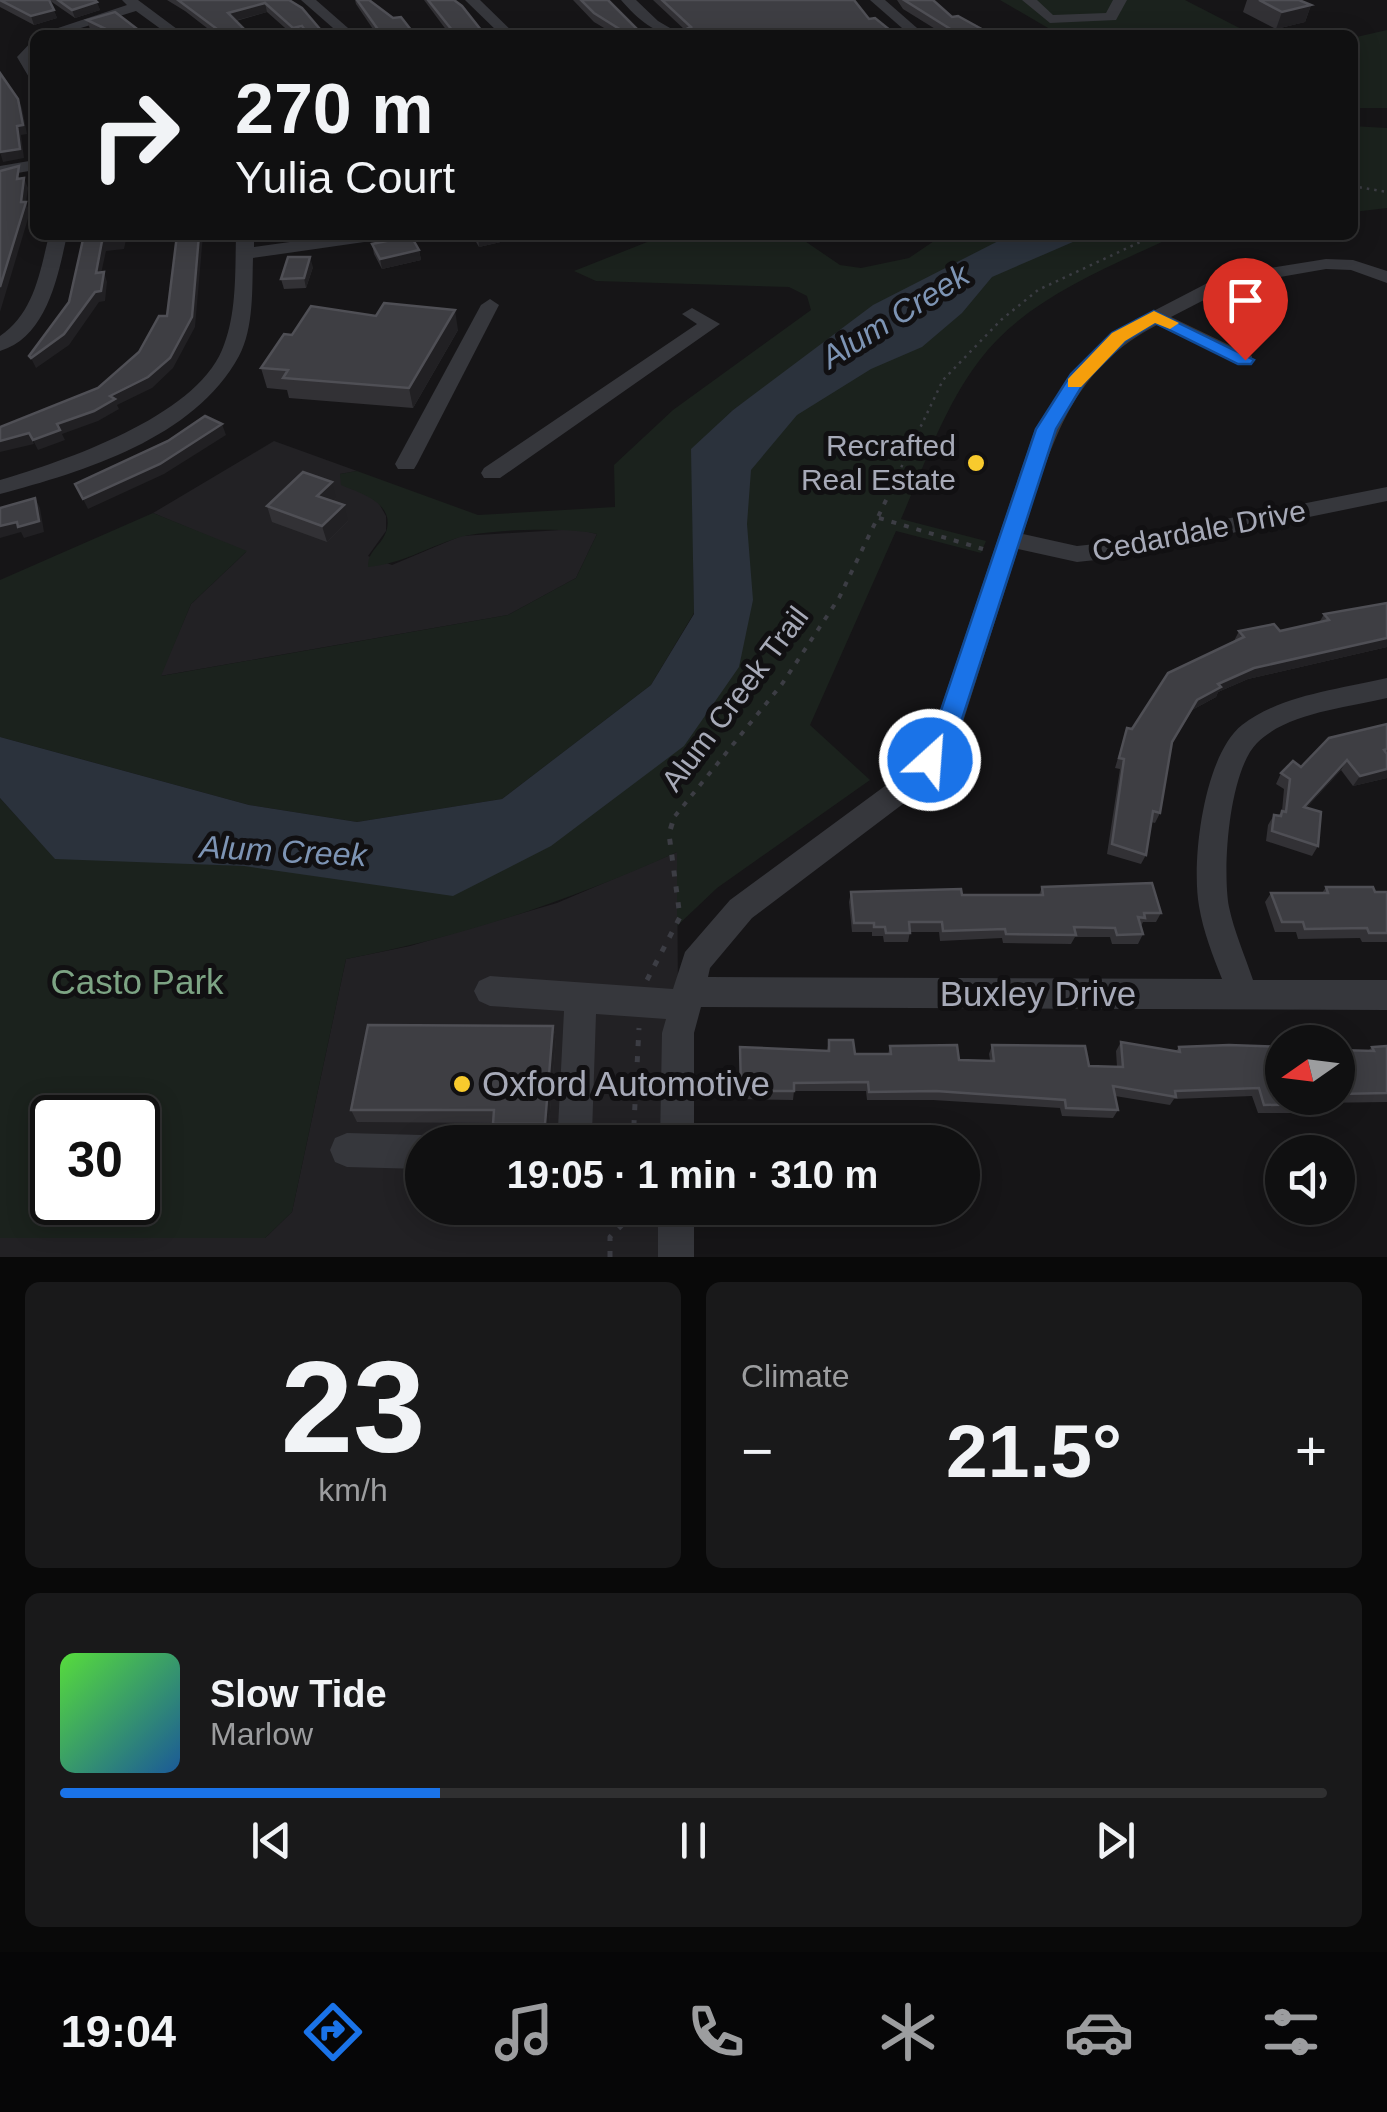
<!DOCTYPE html>
<meta charset="utf-8">
<style>
:root{--surface:#101011;--page:#19191a;--text:#f1f3f6;--muted:#9c9d9f;--line:#303031;--accent:#1a73e8}
body{margin:0;font-family:Helvetica,sans-serif;background:var(--page);color:var(--text);height:100vh;display:flex;flex-direction:column;font-size:38px;white-space:nowrap}
*{box-sizing:border-box;margin:0}
p{font-size:32px;color:var(--muted)}
.icon{flex:none;width:55px;height:55px;fill:none;stroke:currentColor;stroke-width:2;stroke-linecap:round;stroke-linejoin:round}
.map{position:relative;height:1257px;overflow:hidden}
.drawer{display:flex;flex-direction:column;gap:25px;padding:25px;background:#090909;flex:1}
.drawer>*{flex:none}
.top-card{position:absolute;left:30px;top:30px;width:1328px;height:210px;border-radius:15px;box-shadow:0 5px 25px #0003,0 0 0 2px var(--line);background:#101011;color:var(--text);overflow:hidden}
.needle{width:65px;rotate:256deg}
.controls{position:absolute;left:1265px;top:1025px;display:grid;gap:20px}
.controls a{display:grid;place-items:center;width:90px;height:90px;border-radius:50%;background:var(--surface);box-shadow:0 5px 25px #0003,0 0 0 2px var(--line);font-size:50px}
.speed{position:absolute;left:30px;top:1095px;display:flex;gap:20px;font-size:50px;font-weight:700;text-align:center}
.speed>*{display:grid;place-content:center;width:130px;height:130px;border-radius:50%;background:var(--surface);box-shadow:0 5px 25px #0003,0 0 0 2px var(--line);line-height:1}
.speed .limit{border:5px solid #111;border-radius:15px;background:#fff;color:#111}
.pin{position:absolute;display:grid;place-items:center;width:85px;height:85px;color:#fff;margin:-102px -42px;border-radius:50% 50% 50% 0;rotate:-45deg;box-shadow:0 0 10px #0007}
.pin .icon{rotate:45deg}
.me{position:absolute;width:110px;margin:-55px;rotate:26deg;stroke-linejoin:round;filter:drop-shadow(0 0 8px #0008)}
.turn{display:flex;align-items:center;gap:35px;height:210px;padding:0 40px;font-size:45px}
.turn .icon{width:130px;height:130px;stroke-width:2.5}
.turn b{display:block;font-size:70px;line-height:85px}
.big{font-size:75px;font-weight:700;line-height:1.1}
.drawer .widget{flex:1;display:flex;flex-direction:column;justify-content:center;gap:15px;min-width:0;padding:0 35px;border-radius:15px;background:var(--page)}
.drawer .dial{align-items:center;gap:0}
.dial b{font-size:130px;line-height:1}
.song{display:flex;align-items:center;gap:30px}
.cover{width:120px;height:120px;border-radius:15px;background:linear-gradient(135deg,hsl(110 70% 55%),hsl(210 70% 35%))}
.played{height:10px;border-radius:5px;background:linear-gradient(90deg,var(--accent) 30%,var(--line) 30%)}
.keys{display:flex;justify-content:space-around;direction:ltr}
.heat{display:flex;justify-content:space-between;align-items:center;font-size:55px;direction:ltr}
.drawer .tiles{flex:1;display:grid;gap:25px;grid-template-columns:1fr 1fr}
.widget:last-child{grid-column:span 2}
.trip{position:absolute;left:405px;top:1125px;width:575px;height:100px;border-radius:50px;background:var(--surface);box-shadow:0 5px 25px #0003,0 0 0 2px var(--line);font-weight:700;line-height:100px;text-align:center}
.dock{display:flex;height:160px;justify-content:space-around;align-items:center;background:#060607;color:var(--muted)}
.dock .icon{width:70px;height:70px}
.dock .active{color:var(--accent)}
.dock b{font-size:45px;color:var(--text)}
.map>svg:first-child{display:block}
</style>
<div class="map">
<svg width="1387" height="1257" viewBox="0 0 1387 1257">
<rect width="100%" height="100%" fill="#161517"/>
<!-- built -->
<g fill="#222124">
<path d="M274 441 357 471 340 474 377 500 386 516V531L368 556 392 565 461 536 577 529 597 534 576 578 508 615 160 676 191 604 246 552 153 513Z"/>
<path d="M677 852 679 1142H422V1208H679V1257H0V1238H265L292 1212 346 959 410 946 557 903Z"/>
</g>
<!-- green -->
<g fill="#1b221d" fill-rule="evenodd">
<path d="M1000 0H1185L1253 35H1060Z"/>
<path d="M1387 30V108H1353L1352 38Z"/>
<path d="M1352 126 1387 128V208L1353 212Z"/>
<path d="M665 235H796L840 265 861 268 909 258 937 239V235H1010L800 363 733 410 692 449 694 613 651 685 502 799 357 822 249 805 0 737V580L153 513 247 551 191 604 161 676 508 615 576 578 597 534C570 527 484 529 457 538 426 548 401 564 368 567 368 550 381 546 386 532 396 503 360 493 341 485L340 474 357 471 478 515 615 507 614 465 673 410 811 310 807 296 789 287 596 281 574 271Z"/>
<path d="M1064 235H1177C1107 268 1026 298 979 361 944 407 924 466 901 519L986 541 981 553 896 531 810 725 870 780 717 888 677 926V852C569 901 462 937 346 959L292 1212 265 1238H0V798L39 841 203 864 244 866 607 779 713 594 696 483 956 283ZM52 1118H138V1202H52Z"/>
</g>
<!-- water -->
<path fill="#2b323c" d="M1010 235H1089L992 277 962 313 922 347 871 369 797 415 751 470 747 524 753 600 739 667 684 746 551 846 453 896 244 866 55 859 0 798V737L249 805 357 822 502 799 651 685 694 614 691 449 733 410 873 305Z"/>
<g fill="none" stroke-linecap="round" stroke-linejoin="round">
<!-- path-far2 -->
<g stroke="#3c3d44" stroke-width="2.5" stroke-dasharray="2.5 5" stroke-linecap="butt">
<path d="M1352 186 1387 192"/>
<path d="M898 474 943 380 1001 320 1038 290 1155 235"/>
</g>
<!-- path-far1 -->
<g stroke="#3c3d44" stroke-width="4" stroke-dasharray="5 8" stroke-linecap="butt">
<path d="M879 518 983 549"/>
<path d="M675 816 782 684 839 598 900 471"/>
</g>
<!-- path -->
<g stroke="#3c3d44" stroke-width="5" stroke-dasharray="6 10" stroke-linecap="butt">
<path d="M647 980 680 917 669 834 675 814"/>
<path d="M633 1142 639 1028"/>
<path d="M610 1257V1237L629 1218V1208"/>
</g>
<!-- minor -->
<g fill="#36373c" fill-rule="evenodd">
<path d="M122 0H138L185 35H169L136 11 58 35H37L127 5Z"/>
<path d="M301 0H316L356 35H341Z"/>
<path d="M465 0H480L516 35H501Z"/>
<path d="M621 0H636L658 21 682 35C654 35 639 20 621 0Z"/>
<path d="M870 0H885L925 35H910Z"/>
<path d="M1022 0H1037L1053 15 1106 13 1113 0H1127L1116 20 1050 23Z"/>
<path d="M35 38 31 57 35 80 30 79 17 57Z"/>
<path d="M35 160V170L0 176V166Z"/>
<path d="M49 235H67C58 276 47 337 0 351V336C34 313 40 272 49 235Z"/>
<path d="M236 235H254V247L340 235H387L378 240 253 258C252 289 254 328 239 356 195 438 83 472 0 494V480C65 461 194 417 222 350 237 315 235 272 236 235Z"/>
<path d="M1326 259 1353 260 1387 271V283L1351 270 1326 269 1233 285 1171 317 1252 356V364H1238L1157 325C1069 370 1051 447 1023 534L1077 546 1105 543 1387 487V501L1105 559 1077 562 1018 549 956 744 928 785 752 918 710 968 708 977 1222 979C1213 956 1203 931 1199 906 1191 861 1204 755 1242 725 1280 695 1341 689 1387 678V698C1347 708 1288 712 1257 743 1229 771 1222 869 1229 907 1234 931 1245 956 1253 980H1387V1010L701 1007 694 1033V1142H660L662 1033 666 1019 596 1014 592 1134 589 1142H552L558 1128 564 1011 490 1006 479 1001 474 991 479 981 490 976 673 989 685 952 730 900 908 769 930 740 1035 429 1071 374 1111 333 1221 276Z"/>
<path d="M490 299 499 305 417 464 414 469H398L395 464 481 305Z"/>
<path d="M692 308 720 324 500 478H484L481 473 484 468 697 324 682 314Z"/>
<path d="M347 1133 422 1135 435 1142H422V1169L347 1167 335 1162 330 1150 335 1138Z"/>
<rect x="658" y="1208" width="36" height="49"/>
</g>
</g>
<!-- wall -->
<g fill="#323135">
<path d="M0 0H95L100 10 75 18 49 0 57 18 34 25 0 7Z"/>
<path d="M167 0H289L325 35H293L267 12 236 21 250 35H216L185 11Z"/>
<path d="M355 0H369L415 35H377L356 4Z"/>
<path d="M424 0H454L485 35H450Z"/>
<path d="M573 0H608L643 35H616L594 22Z"/>
<path d="M653 0H854L685 30Z"/>
<path d="M897 0H933L952 17 987 32 986 35H945L903 9Z"/>
<path d="M1247 0H1299L1311 5 1305 22 1276 29 1243 12Z"/>
<path d="M87 20 145 35H103L90 29Z"/>
<path d="M472 235H504L505 241 479 247Z"/>
<path d="M372 244 419 250 421 260 382 269 374 254Z"/>
<path d="M313 267 306 288 284 289 281 279Z"/>
<path d="M458 330 413 408 289 398 287 390 267 388 261 368 292 335Z"/>
<path d="M336 498 332 501 348 521 327 542 272 522 267 506Z"/>
<path d="M1387 603V647L1248 679 1218 692 1216 697 1192 710 1171 745 1160 813 1155 823 1151 822 1146 855 1141 864 1107 854 1120 769 1115 768 1127 728 1132 729 1234 641 1239 631H1280L1319 623 1324 614Z"/>
<path d="M1387 724V778L1353 786 1341 770 1307 807 1318 846 1312 856 1266 841 1268 825 1274 815 1278 816 1282 811 1284 789 1276 784 1281 773 1301 767Z"/>
<path d="M1042 887 1161 913 1156 922H1143L1141 926 1143 934 1138 944H1112L1110 937H1075L1071 944 1003 943 1002 938 940 941 939 932H910L908 942H884L883 936H872V932H852L849 902 851 892 962 895H1039Z"/>
<path d="M1326 887 1387 892V942H1362L1360 938 1298 939 1296 932H1275L1265 902 1271 893H1322Z"/>
<path d="M553 1026 556 1039 548 1136H496L493 1123 357 1122 351 1110Z"/>
<path d="M829 1040 855 1054H888L890 1046 959 1060H990L989 1054 992 1045 1089 1066 1117 1067 1116 1051 1121 1042 1176 1051 1179 1047 1282 1098H1338V1050L1368 1051 1372 1047 1387 1046V1102L1316 1103 1309 1113H1258L1252 1096 1174 1099 1170 1105 1115 1096 1118 1110 1113 1118 1062 1116 1060 1108 933 1100H867L866 1091H794L793 1100 740 1099V1056L827 1051Z"/>
</g>
<!-- shaded-wall -->
<g fill="#212023">
<path d="M97 2 100 10 75 18 72 10Z"/>
<path d="M265 3 267 12 230 22 228 13Z"/>
<path d="M1311 5 1305 22 1276 29 1282 12Z"/>
<path d="M54 10 57 18 34 25 31 16Z"/>
<path d="M302 26 304 34 295 35 293 28Z"/>
<path d="M18 99 22 108 27 134 21 135 24 158 3 162 0 152 17 126Z"/>
<path d="M24 178 28 188 26 203 30 212 0 312V287L21 202Z"/>
<path d="M122 235H127L124 249 106 251 99 283 96 273 102 241Z"/>
<path d="M199 235H203L195 327 173 368 152 388 117 405 119 409 98 421 62 434 65 440 38 450 33 440 57 424 110 396 170 358Z"/>
<path d="M488 235H504L505 241 479 247 478 237Z"/>
<path d="M419 250 421 260 382 269 380 259Z"/>
<path d="M310 257 313 267 306 288 304 278Z"/>
<path d="M104 272 107 282 105 301 99 302 69 345 36 368 31 358Z"/>
<path d="M455 310 458 330 413 408 409 388Z"/>
<path d="M222 424 226 435 164 474 88 509 83 499Z"/>
<path d="M29 433 34 444 0 452V441Z"/>
<path d="M332 482 336 498 321 512 317 496Z"/>
<path d="M35 498 40 508 44 532 24 538 21 532 0 538V526Z"/>
<path d="M344 505 348 521 327 542 322 526Z"/>
<path d="M1387 638V647L1248 679 1218 692 1216 697 1192 710 1167 752 1197 700 1218 684 1254 668Z"/>
<path d="M1347 760 1341 770 1298 817 1304 807Z"/>
<path d="M1387 769V778L1353 786 1360 776Z"/>
<path d="M553 1026 556 1039 548 1136 545 1124Z"/>
</g>
<!-- building -->
<g fill="#3e3e43" stroke="#4f4f55" stroke-width="2.5">
<path d="M0 0H49L54 10 31 16Z"/>
<path d="M58 0H95L97 2 72 10Z"/>
<path d="M178 0H289L302 8 325 35H308L302 26 293 28 265 3 228 13 250 35H225Z"/>
<path d="M357 0H369L393 18 401 17 415 35H382Z"/>
<path d="M428 0H454L462 6 485 35H456Z"/>
<path d="M581 0H608L643 35H629L594 13Z"/>
<path d="M662 0H854L869 19 875 18 896 35H674L691 27Z"/>
<path d="M904 0H933L952 17 958 16 987 32 974 35H960Z"/>
<path d="M1259 0H1299L1311 5 1282 12Z"/>
<path d="M115 12 145 35H118L87 20Z"/>
<path d="M0 73 18 99 23 125 17 126 20 149 0 152Z"/>
<path d="M19 166 17 179 24 178 21 202H26L0 287V171Z"/>
<path d="M84 235H122L121 239 102 241 96 273 104 272 101 291 95 292 64 334 31 358 29 356 69 302Z"/>
<path d="M177 235H199L192 317 170 358 148 377 110 396 115 399 94 411 57 424 60 430 33 440 29 433 0 441V427L98 388 139 352 159 316H167Z"/>
<path d="M411 236 419 250 380 259 372 244Z"/>
<path d="M288 257H310L304 278 281 279Z"/>
<path d="M384 303 455 310 409 388 283 378 288 370 261 368 284 334 292 335 311 306 376 316Z"/>
<path d="M205 416 222 424 160 464 83 499 75 484 168 441Z"/>
<path d="M303 472 332 482 317 496 344 505 322 526 267 506Z"/>
<path d="M35 498 39 521 18 527 17 522 0 526V508Z"/>
<path d="M1387 603V638L1254 668 1218 684 1221 687 1197 700 1172 742 1160 813 1153 811 1146 855 1112 844 1124 759 1119 758 1127 728 1132 729 1168 673 1244 637 1239 631 1274 624 1280 631 1329 620 1324 614Z"/>
<path d="M1387 724V749L1384 750 1387 754V769L1360 776 1347 760 1304 807 1321 812 1318 846 1272 831 1274 815 1281 816 1282 811 1286 812 1290 779 1281 773 1293 761 1301 767 1329 738Z"/>
<path d="M1152 883 1161 913H1144L1145 918 1138 917 1143 934 1117 935 1115 928 1074 927 1076 935 1006 934 1005 929 943 931 942 922H909L910 933H886L885 927H874V923H854L851 892 961 889 962 895H1043L1042 887Z"/>
<path d="M1326 887H1373L1375 892H1387V933H1369L1367 928 1305 929 1303 922H1282L1271 893H1328Z"/>
<path d="M368 1025 553 1026 545 1124H493L494 1110H351Z"/>
<path d="M829 1040H853L855 1054H891L890 1046 957 1045 959 1060 994 1061 992 1045 1085 1046 1089 1066 1123 1067 1121 1042 1180 1052 1179 1047 1229 1045 1282 1047V1098H1314L1316 1104 1264 1105 1259 1088 1175 1091 1176 1097 1113 1086 1118 1110 1066 1108 1065 1100 936 1091 869 1092 868 1082 794 1083V1091H741L740 1047 829 1051Z"/>
<path d="M1387 1046V1093L1338 1094V1050L1374 1051 1372 1047Z"/>
</g>
<!-- route -->
<path fill="#1a73e8" stroke="#114b97" stroke-width="2.5" d="M1154 311 1254 360 1251 364H1238L1155 323 1125 341 1085 381 1056 429 954 744 939 768H921L917 760 931 740 1036 429 1071 374 1112 333Z"/>
<!-- slow -->
<path fill="#f59e0b" d="M1154 311 1179 323 1170 329 1155 323 1125 341 1081 387H1068V379L1112 333Z"/>
<!-- markers -->
<g fill="#f8ca2d" stroke="#111012" stroke-width="4">
<circle cx="976" cy="463" r="10"/>
<circle cx="462" cy="1084" r="10"/>
</g>
<g text-anchor="middle" stroke-width="10" stroke-linejoin="round" paint-order="stroke">
<!-- poi labels -->
<g font-size="30" fill="#a7aab8" stroke="#111012" text-anchor="end">
<text x="956" y="456">Recrafted<tspan x="956" dy="34">Real Estate</tspan></text>
</g>
<!-- street labels -->
<g font-size="30" fill="#a7aab8" stroke="#111012">
<text transform="translate(1199 531) rotate(-11)" y="10">Cedardale Drive</text>
<text transform="translate(735 699) rotate(-53)" y="10">Alum Creek Trail</text>
</g>
<!-- water labels -->
<g font-size="32" font-style="italic" fill="#7d94b4" stroke="#111012">
<text transform="translate(895 316) rotate(-32)" y="11">Alum Creek</text>
<text transform="translate(283 851) rotate(3)" y="11">Alum Creek</text>
</g>
<!-- near-park labels -->
<g font-size="35" fill="#7da484" stroke="#111012">
<text x="137" y="994">Casto Park</text>
</g>
<!-- near-street labels -->
<g font-size="35" fill="#a7aab8" stroke="#111012">
<text x="1038" y="1006">Buxley Drive</text>
</g>
<!-- near-poi labels -->
<g font-size="35" fill="#a7aab8" stroke="#111012" text-anchor="start">
<text x="482" y="1096">Oxford Automotive</text>
</g>
</g>
</svg>
<div class="controls">
<a><svg class="needle" viewBox="-14 -14 28 28"><path d="M0-13l5 13h-10z" fill="#e53935"/><path d="M0 13l5-13h-10z" fill="#9c9d9f"/></svg></a>
<a><svg class="icon" aria-label="sound" viewBox="0 0 24 24"><path d="M4 9h4l5-4v14l-5-4H4zM17 9q2 3 0 6"/></svg></a>
</div>
<div class="speed"><div class="limit">30</div></div>
<div class="pin" style="left:1245px;top:360px;background:#d93025"><svg class="icon" aria-label="arrive" viewBox="0 0 24 24"><path d="M6 21V4h12l-3 4 3 4H6"/></svg></div>
<svg class="me" style="left:930px;top:760px" viewBox="-20 -20 40 40"><circle r="17" fill="#1a73e8" stroke="#fff" stroke-width="3"/><path d="M0-11L8 9 0 5-8 9z" fill="#fff"/></svg>
<div class="trip">19:05 · 1 min · 310 m</div>
<div class="top-card">
<div class="turn"><svg class="icon" aria-label="right" viewBox="0 0 24 24"><path d="M7 20v-9h11M14 6l5 5-5 5"/></svg><div><b>270 m</b>Yulia Court</div></div>
</div>
</div>
<section class="drawer">
<div class="tiles">
<div class="widget dial"><b>23</b><p>km/h</p></div>
<div class="widget"><p>Climate</p>
<div class="heat"><a>−</a><b class="big">21.5°</b><a>+</a></div>
</div>
<div class="widget">
<div class="song"><i class="cover"></i><div><b>Slow Tide</b><p>Marlow</p></div></div>
<div class="played"></div>
<div class="keys"><svg class="icon" aria-label="previous" viewBox="0 0 24 24"><path d="M18 5L8 12l10 7zM5 5v14"/></svg><svg class="icon" aria-label="pause" viewBox="0 0 24 24"><path d="M8 5v14M16 5v14"/></svg><svg class="icon" aria-label="next" viewBox="0 0 24 24"><path d="M6 5l10 7-10 7zM19 5v14"/></svg></div>
</div>
</div>
</section>
<nav class="dock">
<b>19:04</b>
<svg class="icon active" aria-label="directions" viewBox="0 0 24 24"><path d="M12 3l9 9-9 9-9-9zM9 14v-3h6M13 9l2 2-2 2"/></svg>
<svg class="icon" aria-label="music" viewBox="0 0 24 24"><path d="M9 18V5l10-2v13"/><circle cx="6" cy="18" r="3"/><circle cx="16" cy="16" r="3"/></svg>
<svg class="icon" aria-label="phone" viewBox="0 0 24 24"><path d="M5 4h4l2 5-3 2q2 4 5 5l2-3 5 2v4C11 20 4 13 5 4z"/></svg>
<svg class="icon" aria-label="climate" viewBox="0 0 24 24"><path d="M12 3v18M4 7l16 10M4 17L20 7"/></svg>
<svg class="icon" aria-label="car" viewBox="0 0 24 24"><path d="M5 17H2v-5l4-1 3-4h7l3 4 3 1v5h-3M9 17h6M6 11h13"/><circle cx="7" cy="17" r="2"/><circle cx="17" cy="17" r="2"/></svg>
<svg class="icon" aria-label="filters" viewBox="0 0 24 24"><path d="M4 7h16M4 17h16"/><circle cx="9" cy="7" r="2"/><circle cx="15" cy="17" r="2"/></svg>
</nav>
